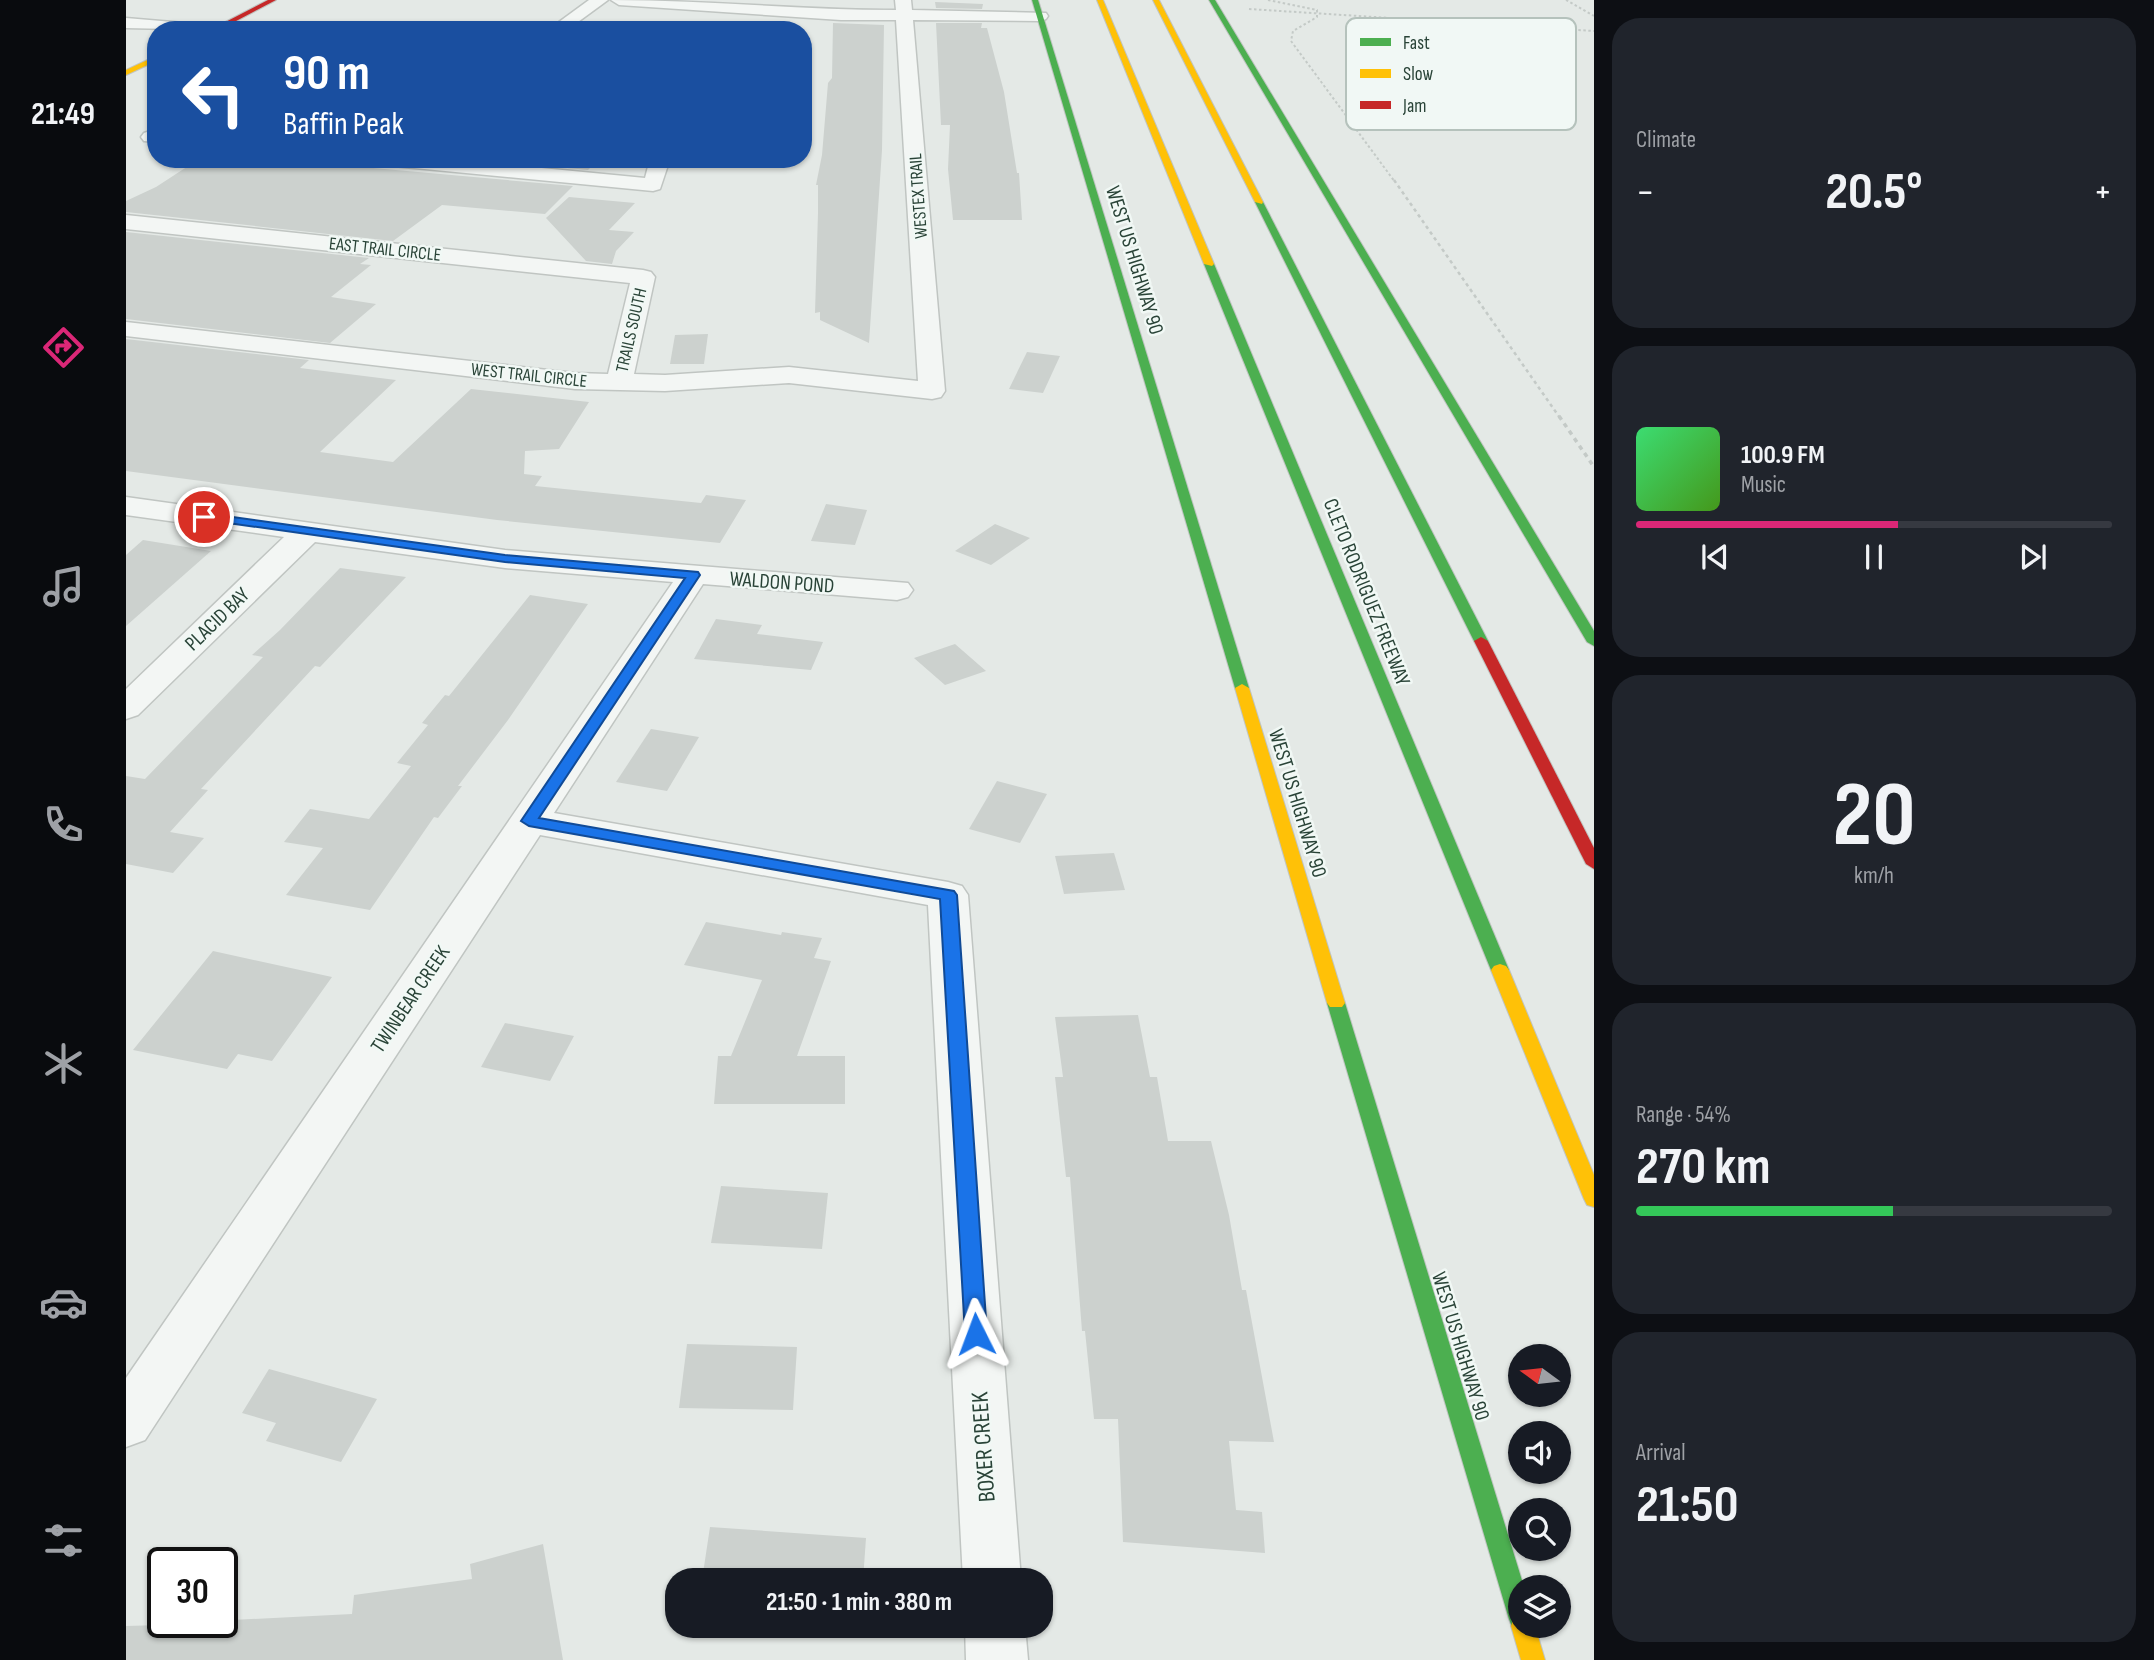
<!DOCTYPE html>
<meta charset="utf-8">
<style>
:root{--surface:#171b24;--page:#20242c;--text:#f1f3f6;--muted:#9ea1a6;--line:#363941;--accent:#db2777}
body{margin:0;font-family:"Sofia Sans Condensed",sans-serif;background:var(--page);color:var(--text);height:100vh;display:flex;flex-direction:column;font-size:26px;white-space:nowrap}
*{box-sizing:border-box;margin:0}
p{font-size:23px;color:var(--muted)}
.icon{flex:none;width:38px;height:38px;fill:none;stroke:currentColor;stroke-width:2;stroke-linecap:round;stroke-linejoin:round}
.map{position:relative;flex:1;overflow:hidden}
.drawer{display:flex;flex-direction:column;gap:18px;padding:18px;background:#0d0f14;width:560px}
.drawer>*{flex:none}
.banner{position:absolute;left:21px;top:21px;width:665px;height:147px;border-radius:28px;box-shadow:0 2px 5px #0004;background:#1a4fa0;color:#fff;overflow:hidden}
.needle{width:46px;rotate:285deg}
.tools{position:absolute;left:1382px;top:1344px;display:grid;gap:14px}
.tools a{display:grid;place-items:center;width:63px;height:63px;border-radius:50%;background:var(--surface);box-shadow:0 2px 5px #0004;font-size:35px}
.speed{position:absolute;left:21px;top:1547px;display:flex;gap:14px;font-size:35px;font-weight:700;text-align:center}
.speed>*{display:grid;place-content:center;width:91px;height:91px;border-radius:50%;background:var(--surface);box-shadow:0 2px 5px #0004;line-height:1}
.speed .limit{border:4px solid #111;border-radius:10px;background:#fff;color:#111}
.pin{position:absolute;display:grid;place-items:center;width:60px;height:60px;color:#fff;margin:-30px;border:4px solid #fff;border-radius:50%;box-shadow:0 2px 7px #0007}
.me{position:absolute;width:77px;margin:-38px;rotate:357deg;stroke-linejoin:round;filter:drop-shadow(0 0 5px #0008)}
.turn{display:flex;align-items:center;gap:24px;height:147px;padding:0 21px;font-size:32px}
.turn .icon{width:91px;height:91px;stroke-width:2.5}
.turn b{display:block;font-size:49px;line-height:60px}
.big{font-size:52px;font-weight:700;line-height:1.1}
.drawer .tile{flex:1;display:flex;flex-direction:column;justify-content:center;gap:10px;min-width:0;padding:0 24px;border-radius:28px;background:var(--page)}
.drawer .dial{align-items:center;gap:0}
.dial b{font-size:91px;line-height:1}
.song{display:flex;align-items:center;gap:21px}
.cover{width:84px;height:84px;border-radius:10px;background:linear-gradient(135deg,hsl(140 70% 55%),hsl(100 70% 35%))}
.played{height:7px;border-radius:4px;background:linear-gradient(90deg,var(--accent) 55%,var(--line) 55%)}
.keys{display:flex;justify-content:space-around;direction:ltr}
.heat{display:flex;justify-content:space-between;align-items:center;font-size:38px;direction:ltr}
.charge{height:10px;border-radius:5px;background:linear-gradient(90deg,#34c759 54%,var(--line) 0)}
.trip{position:absolute;left:539px;top:1568px;width:388px;height:70px;border-radius:28px;background:var(--surface);box-shadow:0 2px 5px #0004;font-weight:700;line-height:70px;text-align:center}
main{display:flex;flex:1;min-height:0}
.menu{display:flex;flex-direction:column;width:126px;justify-content:space-around;align-items:center;background:#090b0e;color:var(--muted)}
.menu .icon{width:49px;height:49px}
.menu .current{color:var(--accent)}
.menu b{font-size:32px;color:var(--text)}
.map>svg:first-child{display:block}
</style>
<main>
<nav class="menu">
<b>21:49</b>
<svg class="icon current" aria-label="directions" viewBox="0 0 24 24"><path d="M12 3l9 9-9 9-9-9zM9 14v-3h6M13 9l2 2-2 2"/></svg>
<svg class="icon" aria-label="music" viewBox="0 0 24 24"><path d="M9 18V5l10-2v13"/><circle cx="6" cy="18" r="3"/><circle cx="16" cy="16" r="3"/></svg>
<svg class="icon" aria-label="phone" viewBox="0 0 24 24"><path d="M5 4h4l2 5-3 2q2 4 5 5l2-3 5 2v4C11 20 4 13 5 4z"/></svg>
<svg class="icon" aria-label="climate" viewBox="0 0 24 24"><path d="M12 3v18M4 7l16 10M4 17L20 7"/></svg>
<svg class="icon" aria-label="car" viewBox="0 0 24 24"><path d="M5 17H2v-5l4-1 3-4h7l3 4 3 1v5h-3M9 17h6M6 11h13"/><circle cx="7" cy="17" r="2"/><circle cx="17" cy="17" r="2"/></svg>
<svg class="icon" aria-label="filters" viewBox="0 0 24 24"><path d="M4 7h16M4 17h16"/><circle cx="9" cy="7" r="2"/><circle cx="15" cy="17" r="2"/></svg>
</nav>
<div class="map">
<svg width="1468" height="1660" viewBox="0 0 1468 1660">
<rect width="100%" height="100%" fill="#e4e9e6"/>
<!-- building -->
<g fill="#ccd1ce">
<path d="M809 2 857 4 856 9 810 8Z"/>
<path d="M707 23 758 25 756 150 743 343 694 320V312L689 313 692 213V185H690L696 155 702 83 706 78Z"/>
<path d="M810 23H856L855 28H861L878 92 891 173H893L896 220H827L822 169 824 125H815Z"/>
<path d="M73 159H147L447 186 419 214 316 205 267 241 0 212V201L30 187Z"/>
<path d="M391 159H473L462 170 390 163Z"/>
<path d="M443 197 509 203 483 230 508 232 490 251 486 264 460 261 420 218Z"/>
<path d="M0 232 243 258 234 264 245 265 205 297 250 304 204 343 0 319Z"/>
<path d="M582 334 578 364H544L549 335Z"/>
<path d="M0 339 183 360 174 368 270 380 194 452 267 462 345 389 463 402 433 449 399 451 398 474 416 476 409 486 575 503 580 495 620 500 594 543 371 520 0 471Z"/>
<path d="M901 352 934 356 917 393 883 389Z"/>
<path d="M700 504 741 510 729 545 685 541Z"/>
<path d="M869 524 904 538 865 565 829 551Z"/>
<path d="M17 540 85 551 0 626V555Z"/>
<path d="M214 568 280 577 194 667 189 666 75 789 82 790 44 832 78 838 47 873 0 864V776L19 779 137 657 126 655 154 630Z"/>
<path d="M404 595 462 604 382 720 332 786H336L312 818 308 817 244 910 160 895 197 848 158 842 184 809 243 819 285 766 271 763 302 725 296 723 319 695 323 696Z"/>
<path d="M590 619 636 625 631 634 697 642 685 670 568 659Z"/>
<path d="M829 644 860 671 819 685 788 658Z"/>
<path d="M525 729 573 737 541 791 490 782Z"/>
<path d="M871 781 921 794 894 843 843 829Z"/>
<path d="M988 853 999 890 938 894 929 856Z"/>
<path d="M580 922 655 935 656 932 696 938 688 958 705 961 671 1056H719V1104H588L592 1056H605L636 980 558 965Z"/>
<path d="M87 951 206 977 146 1061 112 1054 101 1069 7 1050Z"/>
<path d="M1012 1015 1024 1077H1031L1042 1141H1085L1103 1215 1116 1290H1120L1148 1442 1103 1441 1110 1510 1136 1512 1139 1553 997 1542 992 1419H968L959 1331H956L944 1177H940L929 1077H937L929 1017Z"/>
<path d="M379 1023 448 1036 424 1081 355 1067Z"/>
<path d="M595 1186 702 1193 696 1249 585 1243Z"/>
<path d="M561 1344 671 1347 667 1410 553 1408Z"/>
<path d="M143 1369 251 1399 215 1462 140 1441 150 1423 116 1413Z"/>
<path d="M584 1527 740 1538 737 1580H576Z"/>
<path d="M417 1544 437 1660H0V1626L105 1623 106 1620 226 1614 228 1595 346 1579 344 1564Z"/>
</g>
<g fill="none" stroke-linecap="round" stroke-linejoin="round">
<!-- street casing -->
<g stroke="#c0c5c2" stroke-width="3">
<g id="street">
<path d="M463 0H482L441 30H422Z"/>
<path d="M485 0C580 0 675 10 770 10L769 0H785L786 10 920 13 922 16 920 19 914 21 787 20 819 391 815 397 806 399 663 383 539 391 449 389 0 336V322L449 373 482 374 504 283 0 229V215L517 270 525 272 529 277 508 374 539 375 663 367 792 381 770 20H715L493 5Z"/>
<path d="M0 18 82 25 90 30 0 28Z"/>
<path d="M219 25H234L242 30H211Z"/>
<path d="M30 129V142L18 141 15 137 18 133Z"/>
<path d="M247 159H323L519 178 524 159H544L534 189 527 191 257 165Z"/>
<path d="M0 497 379 550 782 583 787 590 782 597 771 600 577 584 428 813 822 882 836 886 842 895 895 1580H837L802 905 414 835 19 1440 0 1447V1378L547 582 379 568 189 542 12 715 0 719V689L158 537 0 515Z"/>
<path d="M839 1626H899L902 1660H840Z"/>
</g>
</g>
<!-- fast casing -->
<g stroke="#c0c5c2" stroke-width="2">
<g id="fast">
<path d="M906 0H912L1123 688 1121 691H1111L1109 688Z"/>
<path d="M1083 0H1089L1468 631V646L1461 642Z"/>
<path d="M1130 200 1137 202 1362 641 1360 644 1355 645 1348 641 1129 202Z"/>
<path d="M1083 261 1088 264 1383 970 1380 974H1368L1365 970 1078 264Z"/>
<path d="M1210 997 1216 999 1219 1003 1398 1587H1395V1626H1404L1395 1631 1386 1627 1383 1619 1201 1003 1204 999Z"/>
</g>
</g>
<!-- slow casing -->
<g stroke="#c0c5c2" stroke-width="2">
<g id="slow">
<path d="M971 0H977L1088 264 1086 266 1078 264Z"/>
<path d="M1027 0H1033L1137 202 1136 204 1129 202Z"/>
<path d="M30 56V61L0 75V70Z"/>
<path d="M1116 684 1123 688 1219 1003 1216 1007H1204L1201 1003 1109 688Z"/>
<path d="M1374 964 1380 966 1383 970 1468 1175V1207L1461 1205 1458 1199 1365 970 1368 966Z"/>
<path d="M1395 1615V1626H1409L1419 1660H1395L1385 1626 1388 1617Z"/>
</g>
</g>
<!-- jam casing -->
<g stroke="#c0c5c2" stroke-width="2">
<g id="jam">
<path d="M142 0H150L93 30H84Z"/>
<path d="M1355 637 1362 641 1468 848V869L1460 864 1348 641Z"/>
</g>
</g>
<!-- path-far2 -->
<g stroke="#c4cac7" stroke-width="2" stroke-dasharray="2.5 2.5" stroke-linecap="butt">
<path d="M1142 0 1191 10V17L1167 31 1165 41 1269 182"/>
<path d="M1440 0 1468 16"/>
<path d="M1123 9 1468 31"/>
</g>
<!-- path-far1 -->
<path stroke="#c4cac7" stroke-width="2.5" stroke-dasharray="3.5 3.5" stroke-linecap="butt" d="M1268 180 1434 418"/>
<!-- path -->
<path stroke="#c4cac7" stroke-width="3.5" stroke-dasharray="4.5 4.5" stroke-linecap="butt" d="M1433 416 1468 467"/>
<!-- street -->
<use href="#street" fill="#f3f6f4" fill-rule="evenodd"/>
<!-- fast -->
<use href="#fast" fill="#4caf50" fill-rule="evenodd"/>
<!-- slow -->
<use href="#slow" fill="#ffc107" fill-rule="evenodd"/>
<!-- jam -->
<use href="#jam" fill="#c62828" fill-rule="evenodd"/>
</g>
<!-- route -->
<path fill="#1a73e8" stroke="#114b97" stroke-width="2" d="M78 513 379 555 572 572 574 575 413 818 828 891 831 895 861 1334 858 1340 850 1343 842 1340 839 1334 814 899 403 826 395 821 559 578 379 562 74 519 72 517Z"/>
<g text-anchor="middle" stroke-width="5" stroke-linejoin="round" paint-order="stroke">
<!-- far-street labels -->
<g font-size="18" fill="#294337" stroke="#f1f8f5">
<text transform="translate(792 196) rotate(-94)" y="6">WESTEX TRAIL</text>
<text transform="translate(259 249) rotate(6)" y="6">EAST TRAIL CIRCLE</text>
<text transform="translate(505 330) rotate(-77)" y="6">TRAILS SOUTH</text>
<text transform="translate(403 375) rotate(6)" y="6">WEST TRAIL CIRCLE</text>
</g>
<!-- street labels -->
<g font-size="21" fill="#294337" stroke="#f1f8f5">
<text transform="translate(1009 260) rotate(73)" y="7">WEST US HIGHWAY 90</text>
<text transform="translate(656 582) rotate(4)" y="7">WALDON POND</text>
<text transform="translate(1241 592) rotate(68)" y="7">CLETO RODRIGUEZ FREEWAY</text>
<text transform="translate(91 619) rotate(-44)" y="7">PLACID BAY</text>
<text transform="translate(1172 803) rotate(73)" y="7">WEST US HIGHWAY 90</text>
<text transform="translate(284 999) rotate(-56)" y="7">TWINBEAR CREEK</text>
<text transform="translate(1335 1346) rotate(73)" y="7">WEST US HIGHWAY 90</text>
</g>
<!-- near-street labels -->
<g font-size="24" fill="#294337" stroke="#f1f8f5">
<text transform="translate(857 1447) rotate(-94)" y="8">BOXER CREEK</text>
</g>
</g>
<!-- legend -->
<rect x="1220" y="18" width="230" height="112" rx="10" fill="#f1f8f5" stroke="#b5c2bc" stroke-width="2"/>
<rect x="1234" y="38" width="31" height="8" fill="#4caf50"/>
<rect x="1234" y="69" width="31" height="9" fill="#ffc107"/>
<rect x="1234" y="101" width="31" height="8" fill="#c62828"/>
<g font-size="19" fill="#294337">
<text x="1277" y="49">Fast</text>
<text x="1277" y="80">Slow</text>
<text x="1277" y="112">Jam</text>
</g>
</svg>
<div class="tools">
<a><svg class="needle" viewBox="-14 -14 28 28"><path d="M0-13l5 13h-10z" fill="#e53935"/><path d="M0 13l5-13h-10z" fill="#9ea1a6"/></svg></a>
<a><svg class="icon" aria-label="sound" viewBox="0 0 24 24"><path d="M4 9h4l5-4v14l-5-4H4zM17 9q2 3 0 6"/></svg></a>
<a><svg class="icon" aria-label="search" viewBox="0 0 24 24"><circle cx="10" cy="10" r="6"/><path d="M15 15l6 6"/></svg></a>
<a><svg class="icon" aria-label="layers" viewBox="0 0 24 24"><path d="M12 4l9 5-9 5-9-5zM3 14l9 5 9-5"/></svg></a>
</div>
<div class="speed"><div class="limit">30</div></div>
<div class="pin" style="left:78px;top:517px;background:#d93025"><svg class="icon" aria-label="arrive" viewBox="0 0 24 24"><path d="M6 21V4h12l-3 4 3 4H6"/></svg></div>
<svg class="me" style="left:850px;top:1334px" viewBox="-20 -20 40 40"><path d="M0-17L14 15 0 8-14 15z" fill="#1a73e8" stroke="#fff" stroke-width="4"/></svg>
<div class="trip">21:50 · 1 min · 380 m</div>
<div class="banner">
<div class="turn"><svg class="icon" aria-label="left" viewBox="0 0 24 24"><path d="M17 20v-9H6M10 6l-5 5 5 5"/></svg><div><b>90 m</b>Baffin Peak</div></div>
</div>
</div>
<section class="drawer">
<div class="tile"><p>Climate</p>
<div class="heat"><a>−</a><b class="big">20.5°</b><a>+</a></div>
</div>
<div class="tile">
<div class="song"><i class="cover"></i><div><b>100.9 FM</b><p>Music</p></div></div>
<div class="played"></div>
<div class="keys"><svg class="icon" aria-label="previous" viewBox="0 0 24 24"><path d="M18 5L8 12l10 7zM5 5v14"/></svg><svg class="icon" aria-label="pause" viewBox="0 0 24 24"><path d="M8 5v14M16 5v14"/></svg><svg class="icon" aria-label="next" viewBox="0 0 24 24"><path d="M6 5l10 7-10 7zM19 5v14"/></svg></div>
</div>
<div class="tile dial"><b>20</b><p>km/h</p></div>
<div class="tile"><p>Range · 54%</p><b class="big">270 km</b><div class="charge"></div></div>
<div class="tile"><p>Arrival</p><b class="big">21:50</b></div>
</section>
</main>
